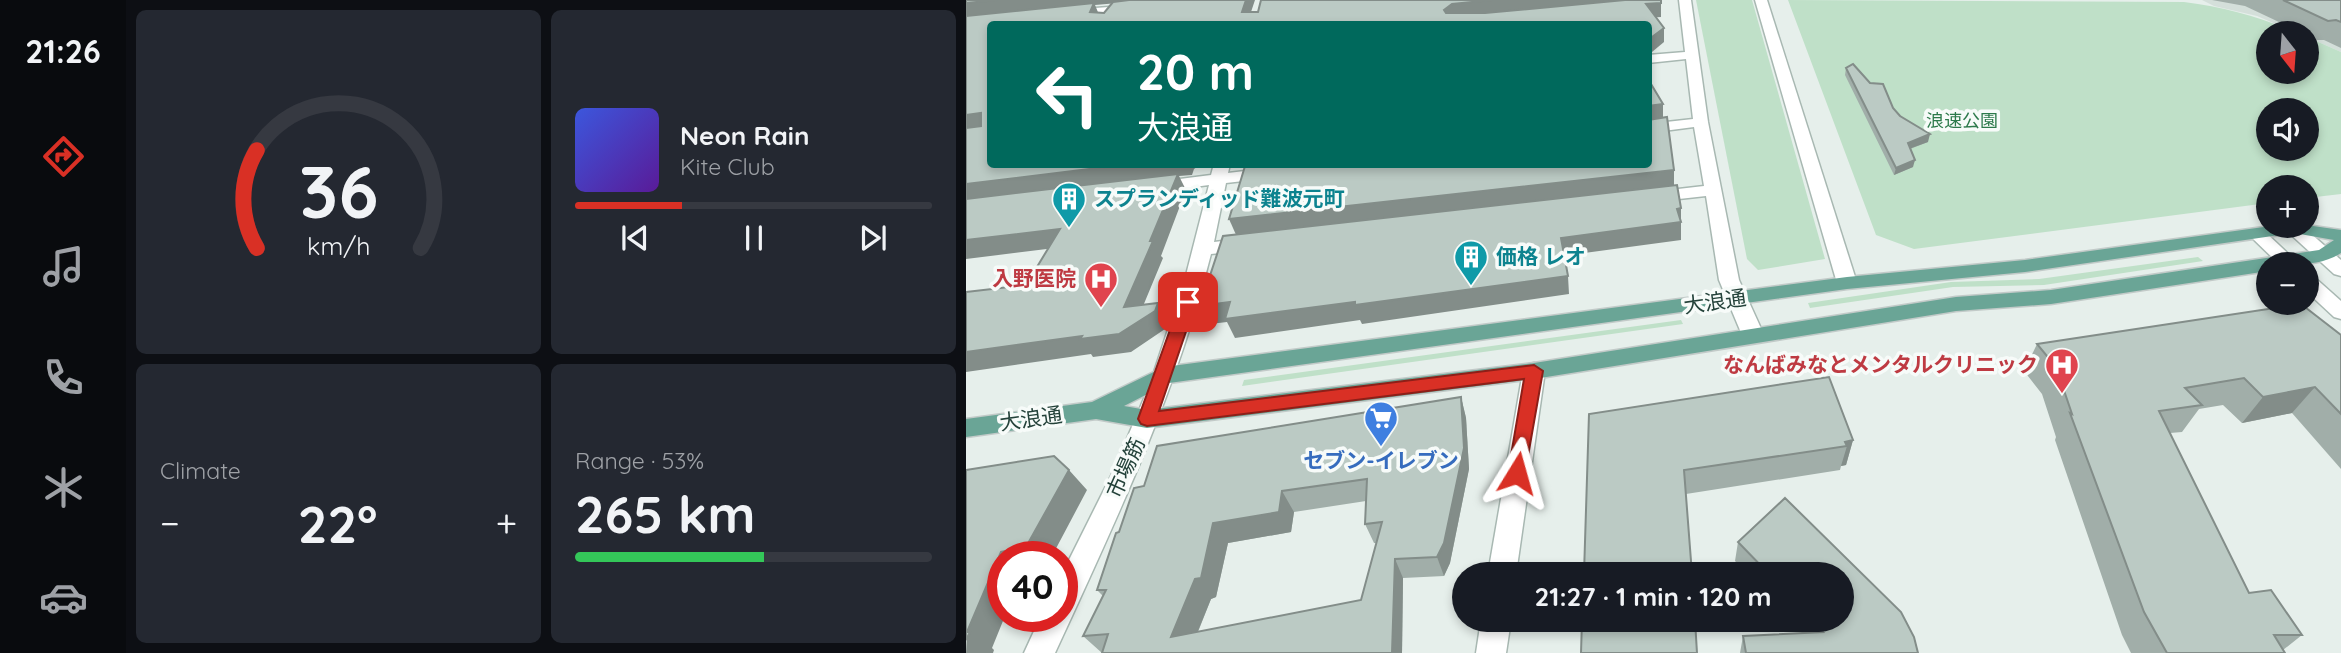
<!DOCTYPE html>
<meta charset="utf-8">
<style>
:root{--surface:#171b24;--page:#242831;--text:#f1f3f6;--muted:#9ea1a6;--line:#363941;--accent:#d93025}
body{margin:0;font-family:Quicksand,"Noto Sans JP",sans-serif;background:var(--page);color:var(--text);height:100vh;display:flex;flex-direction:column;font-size:26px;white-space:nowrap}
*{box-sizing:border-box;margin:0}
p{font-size:23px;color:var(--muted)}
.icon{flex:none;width:38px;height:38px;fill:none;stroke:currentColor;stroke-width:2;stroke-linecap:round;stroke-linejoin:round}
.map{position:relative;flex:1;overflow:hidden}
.details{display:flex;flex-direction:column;gap:10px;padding:10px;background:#0d0f14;width:840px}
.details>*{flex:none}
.hud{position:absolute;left:21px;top:21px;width:665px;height:147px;border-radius:7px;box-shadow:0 4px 10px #0003;background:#00695c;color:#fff;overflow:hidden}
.needle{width:46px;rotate:163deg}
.tools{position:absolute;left:1290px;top:21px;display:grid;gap:14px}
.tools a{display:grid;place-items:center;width:63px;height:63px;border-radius:50%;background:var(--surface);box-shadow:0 4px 10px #0003;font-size:35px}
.speed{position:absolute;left:21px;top:541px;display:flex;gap:14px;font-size:35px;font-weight:700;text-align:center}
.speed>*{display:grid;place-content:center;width:91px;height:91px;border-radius:50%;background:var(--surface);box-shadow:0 4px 10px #0003;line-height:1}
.speed .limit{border:10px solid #d22;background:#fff;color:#111}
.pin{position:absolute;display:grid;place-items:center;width:60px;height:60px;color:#fff;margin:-30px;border-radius:14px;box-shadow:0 4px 10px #0006}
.me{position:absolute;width:77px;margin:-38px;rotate:8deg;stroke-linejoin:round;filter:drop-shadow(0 0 5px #0008)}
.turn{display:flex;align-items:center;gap:24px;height:147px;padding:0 35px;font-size:32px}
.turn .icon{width:91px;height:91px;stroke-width:2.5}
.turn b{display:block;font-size:49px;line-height:60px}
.big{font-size:52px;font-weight:700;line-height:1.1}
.details .card{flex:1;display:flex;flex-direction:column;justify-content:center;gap:10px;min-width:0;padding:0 24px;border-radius:10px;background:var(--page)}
.details .dial{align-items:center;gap:0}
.dial svg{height:182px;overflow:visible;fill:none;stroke:var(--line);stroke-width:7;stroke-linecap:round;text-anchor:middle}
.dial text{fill:var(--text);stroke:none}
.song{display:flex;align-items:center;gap:21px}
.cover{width:84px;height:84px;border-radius:10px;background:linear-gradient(135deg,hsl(230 70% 55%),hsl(270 70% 35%))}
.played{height:7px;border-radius:4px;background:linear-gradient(90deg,var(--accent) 30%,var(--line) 30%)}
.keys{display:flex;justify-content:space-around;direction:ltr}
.heat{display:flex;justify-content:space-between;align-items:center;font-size:38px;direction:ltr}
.charge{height:10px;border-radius:5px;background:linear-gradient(90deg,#34c759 53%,var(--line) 0)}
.details .tiles{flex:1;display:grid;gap:10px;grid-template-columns:repeat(2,1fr)}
.trip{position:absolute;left:486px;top:562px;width:402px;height:70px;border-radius:35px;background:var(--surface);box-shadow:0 4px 10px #0003;font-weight:700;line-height:70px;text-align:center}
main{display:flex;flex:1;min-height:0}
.tabs{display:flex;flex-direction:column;width:126px;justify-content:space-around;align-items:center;background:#090b0e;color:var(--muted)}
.tabs .icon{width:49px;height:49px}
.tabs .on{color:var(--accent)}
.tabs b{font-size:32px;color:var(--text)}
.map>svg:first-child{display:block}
</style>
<main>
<nav class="tabs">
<b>21:26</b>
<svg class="icon on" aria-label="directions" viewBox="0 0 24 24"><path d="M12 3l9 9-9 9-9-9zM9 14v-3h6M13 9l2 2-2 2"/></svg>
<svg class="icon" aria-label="music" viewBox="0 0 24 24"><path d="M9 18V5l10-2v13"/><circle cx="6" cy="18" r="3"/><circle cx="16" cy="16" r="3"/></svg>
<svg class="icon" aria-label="phone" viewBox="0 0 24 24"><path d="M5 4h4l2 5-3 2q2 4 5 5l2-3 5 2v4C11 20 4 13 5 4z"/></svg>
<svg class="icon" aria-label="climate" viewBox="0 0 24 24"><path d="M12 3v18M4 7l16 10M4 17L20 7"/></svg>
<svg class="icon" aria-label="car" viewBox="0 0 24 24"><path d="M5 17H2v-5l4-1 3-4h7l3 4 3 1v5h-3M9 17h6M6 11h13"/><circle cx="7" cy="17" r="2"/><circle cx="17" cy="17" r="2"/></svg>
</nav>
<section class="details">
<div class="tiles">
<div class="card dial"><svg viewBox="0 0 100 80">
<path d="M14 69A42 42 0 1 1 86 69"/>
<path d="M14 69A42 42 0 0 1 14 26" stroke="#d93025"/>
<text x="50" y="56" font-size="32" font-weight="700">36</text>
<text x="50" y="72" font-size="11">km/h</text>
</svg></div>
<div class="card">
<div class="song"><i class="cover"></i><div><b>Neon Rain</b><p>Kite Club</p></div></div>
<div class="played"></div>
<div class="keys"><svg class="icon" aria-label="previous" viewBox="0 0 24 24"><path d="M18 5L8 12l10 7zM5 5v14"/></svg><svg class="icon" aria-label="pause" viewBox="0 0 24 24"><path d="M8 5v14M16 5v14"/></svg><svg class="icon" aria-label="next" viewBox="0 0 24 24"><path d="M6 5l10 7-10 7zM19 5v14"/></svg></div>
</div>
<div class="card"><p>Climate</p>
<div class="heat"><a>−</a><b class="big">22°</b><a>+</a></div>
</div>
<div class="card"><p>Range · 53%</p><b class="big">265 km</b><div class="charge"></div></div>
</div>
</section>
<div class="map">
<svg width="1375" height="653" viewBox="0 0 1375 653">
<rect width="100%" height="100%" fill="#e6efeb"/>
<!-- built -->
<path fill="#d4dfda" d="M1236 0H1375V52L1341 37 1340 33H1331L1291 16 1248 6Z"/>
<!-- green -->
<g fill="#bfe0c8" fill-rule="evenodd">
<path d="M730 0H786L859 259 792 270 781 259Z"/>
<path d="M822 0 1218 2C1259 7 1294 17 1331 33H1302V72H1340L1341 37 1375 52V194L1341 198 1340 187H1302V203L948 249 910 235ZM1302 110H1340V149H1302Z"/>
<path d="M1232 257 1237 261 1078 285 987 287 844 308 842 303 985 282 1073 279Z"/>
<path d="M715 320 717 324 276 386 278 380Z"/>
</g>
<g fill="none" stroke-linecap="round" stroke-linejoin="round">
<!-- tertiary casing -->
<g stroke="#a8b8b2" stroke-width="3">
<g id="tertiary">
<path d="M713 0H725L742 122 773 280 798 335 795 340 787 342 779 340 776 335 753 280 740 196 686 202 677 197 686 192 738 186 728 127 682 133V124L727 119 720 59 682 63V55L719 52Z"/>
<path d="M789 0H801L891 283 888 287H874L871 283Z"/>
<path d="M169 5 173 6V10L103 18 97 14 103 10Z"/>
<path d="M248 164H264L262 173 304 168 312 173 304 178 260 183 248 242 282 238 291 244 282 250 245 254C210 394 149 523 89 653H58L75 616H96V574L146 474 184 384 220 275 243 185 190 192 182 187 190 182 245 175Z"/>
<path d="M1321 226H1336L1375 260V276L1368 274 1322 232Z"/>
<path d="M1291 229 1297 230 1333 264H1313L1282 234Z"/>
<path d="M1340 274 1347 276 1375 301V319L1368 317 1340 291Z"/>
<path d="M568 363 576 365 579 371 550 574H522L557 371 560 365Z"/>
<path d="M515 620H545L540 653H510Z"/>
</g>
</g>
<!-- primary casing -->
<g stroke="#c2cac8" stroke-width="3">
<path id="primary" d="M1340 225 1375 230V253C1354 267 1327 264 1302 264V271L1085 304 990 311 568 379 181 428 130 419 0 437V419L126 402 198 367 881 277 1059 260 1305 226ZM1328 233 1368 240 1353 250 1085 290 990 297 568 363 181 410 158 406 203 383 881 289 1059 272Z"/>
</g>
<!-- tertiary -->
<use href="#tertiary" fill="#fff" fill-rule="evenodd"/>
<!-- primary -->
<use href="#primary" fill="#6aa596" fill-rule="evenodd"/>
</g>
<!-- wall -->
<g fill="#a1aea9" fill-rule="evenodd">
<path d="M1246 0H1375V48L1358 40H1350L1340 36V33H1336L1279 6Z"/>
<path d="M880 68 927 108 962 142 944 149 947 167 928 175 879 75Z"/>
<path d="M1375 335V469L1326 413 1276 423 1257 405 1233 409 1216 432 1204 433 1283 593 1336 635 1317 650 1319 653H1165L1156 635 1089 440 1090 437 1076 394 1058 371 1071 344Z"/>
<path d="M495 397 500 418 503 469 484 563 478 576 437 578 436 653H136L117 636 137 596 131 590 153 532 178 486ZM400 501 399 524 408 543H411L395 600 232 632 245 599 250 597 262 543 325 532 328 512Z"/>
<path d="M623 414 887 440 880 465 875 466 874 470 720 494Z"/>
<path d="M819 498 935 612 948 637 952 653H774L777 636 836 633 824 620H877V574H782L769 561 772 542Z"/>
</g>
<!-- shaded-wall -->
<g fill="#838d89">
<path d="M31 0H187L129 5 134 17H0V3Z"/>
<path d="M280 0H289L281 24 276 12Z"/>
<path d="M526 0H676L480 24 478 10 486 4Z"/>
<path d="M695 3V17L680 18V4Z"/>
<path d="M698 28V42L686 52 682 53V38Z"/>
<path d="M697 104V120L682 122V106Z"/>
<path d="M15 113 24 127 0 132V115Z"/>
<path d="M964 134 962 142 940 150 942 143Z"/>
<path d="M949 160 947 167 928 175 930 168Z"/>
<path d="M164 164H235L228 169 226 175 213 176 220 190 195 256 197 258 170 323 192 303 202 321 199 329 165 352 127 357 125 354 0 372V352L158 307 186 244 0 202V184Z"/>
<path d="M708 170V187L271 237 263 219Z"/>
<path d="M715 208V240L596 256 595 238Z"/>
<path d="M94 229 105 246 0 259V240Z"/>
<path d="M602 276 603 294 396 324 394 320 269 338 261 322 244 324 234 306 264 302H389Z"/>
<path d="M1349 387 1326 413 1276 423 1297 397Z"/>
<path d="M495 397 500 418 503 469 484 563 478 576 471 557Z"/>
<path d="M887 440 880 465 875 466 881 446 879 442Z"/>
<path d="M103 470 121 490 86 556H37V616H39L26 648 28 650 27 653H0L1 632 35 552Z"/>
<path d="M316 491 328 512 325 532 262 543 250 597 245 599 223 653 205 637 247 523Z"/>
<path d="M429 559 437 578 436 653H426Z"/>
</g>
<!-- building -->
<g fill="#bbcac4" stroke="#838d89" stroke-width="2" fill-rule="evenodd">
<path d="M0 0H31L0 3Z"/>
<path d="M163 0H280L276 12H292L295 0H526L486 4 478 10 480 13H519L659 0H695V3L680 4 698 28 686 37 682 38V24H24V164H164L0 184V128L15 126V113L0 115V16L128 3 124 12 138 13 147 2Z"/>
<path d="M1317 0H1375V22L1370 20 1362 21Z"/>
<path d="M887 64 904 83 917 84 927 108 934 116 964 134 942 143 949 160 930 168 880 68Z"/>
<path d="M682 79 697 104 682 106Z"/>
<path d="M701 117 708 170 263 219 279 166 290 164H682V120Z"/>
<path d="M212 174 184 241H187L158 307 192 303 189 311 153 334 114 339 116 336 0 352V292L60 285 94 229 0 240V199Z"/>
<path d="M711 185 715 208 711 209 715 222 595 238 602 276 389 305V302L259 319 264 302 234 306 257 236Z"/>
<path d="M1335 304 1375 335V414L1349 387 1297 397 1278 378 1219 388 1236 405 1193 411 1283 593 1305 590 1336 635H1308L1319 653H1201L1178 612 1104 413 1106 414 1090 367 1071 344Z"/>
<path d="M863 377 887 440 879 442 881 446 718 470 726 574H618L623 414Z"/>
<path d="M495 397 498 448 478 543 471 557 429 559 426 653H136L142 634 117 636 140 590H131L150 533 153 532 168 488 178 486 191 446ZM401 479 399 524 416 522 395 600 205 637 229 579 235 578 247 523 313 512 316 491Z"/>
<path d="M88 456 103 470 60 547 35 552 1 632H4L0 640V470Z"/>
<path d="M819 498 935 612 948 637 952 653H780L777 636 857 632 846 620H877V574H803L772 542Z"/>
<path d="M616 620H729L731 653H615Z"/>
</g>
<!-- route -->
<path fill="#d93025" stroke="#8d1f18" stroke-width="2" d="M222 296 230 302 193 411 568 365 577 371 558 479 551 481 545 479 542 473 558 379 181 426 175 424 172 419 214 302Z"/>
<!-- icons -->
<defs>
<g id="building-pin" transform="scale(1.75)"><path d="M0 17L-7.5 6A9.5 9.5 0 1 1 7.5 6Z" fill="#0f9aa8" stroke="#f7fbf9"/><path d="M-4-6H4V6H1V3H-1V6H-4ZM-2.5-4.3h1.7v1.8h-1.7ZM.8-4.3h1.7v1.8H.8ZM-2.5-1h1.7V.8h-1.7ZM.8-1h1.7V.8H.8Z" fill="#fff"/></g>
<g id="hospital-pin" transform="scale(1.75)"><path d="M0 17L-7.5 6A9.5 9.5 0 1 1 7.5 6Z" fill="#e0444e" stroke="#f7fbf9"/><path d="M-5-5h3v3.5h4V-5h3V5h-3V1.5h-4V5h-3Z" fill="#fff"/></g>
<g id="supermarket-pin" transform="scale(1.75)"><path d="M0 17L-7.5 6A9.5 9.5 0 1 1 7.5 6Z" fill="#3f7fe0" stroke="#f7fbf9"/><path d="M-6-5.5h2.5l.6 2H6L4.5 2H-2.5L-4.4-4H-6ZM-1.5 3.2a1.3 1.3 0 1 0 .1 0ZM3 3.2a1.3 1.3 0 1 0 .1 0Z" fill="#fff"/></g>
</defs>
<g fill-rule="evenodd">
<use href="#building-pin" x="103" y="199"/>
<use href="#building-pin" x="505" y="257"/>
<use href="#hospital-pin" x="135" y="279"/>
<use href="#hospital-pin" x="1096" y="365"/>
<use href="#supermarket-pin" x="415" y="418"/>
</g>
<g text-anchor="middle" stroke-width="7" stroke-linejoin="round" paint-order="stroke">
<!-- far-park labels -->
<g font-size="18" fill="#2d7a4b" stroke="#f7fbf9">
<text x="996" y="127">浪速公園</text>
</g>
<!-- culture labels -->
<g font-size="21" font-weight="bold" fill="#0d838f" stroke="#f7fbf9" text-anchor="start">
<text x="128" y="206">スプランディッド難波元町</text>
<text x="530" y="264">価格 レオ</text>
</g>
<!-- health labels -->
<g font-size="21" font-weight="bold" fill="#be3a42" stroke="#f7fbf9" text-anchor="end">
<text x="110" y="286">入野医院</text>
<text x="1072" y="372">なんばみなとメンタルクリニック</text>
</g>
<!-- street labels -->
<g font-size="21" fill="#24423a" stroke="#f7fbf9">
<text transform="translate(749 302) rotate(-8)" y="7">大浪通</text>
<text transform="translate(65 419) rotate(-8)" y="7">大浪通</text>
<text transform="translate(160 468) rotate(-66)" y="7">市場筋</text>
</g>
<!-- shop labels -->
<g font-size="21" font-weight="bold" fill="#366cbe" stroke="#f7fbf9">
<text x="415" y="468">セブン-イレブン</text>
</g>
</g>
</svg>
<div class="tools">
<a><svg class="needle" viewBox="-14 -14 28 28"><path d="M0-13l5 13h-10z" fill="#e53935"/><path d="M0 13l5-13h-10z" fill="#9ea1a6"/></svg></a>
<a><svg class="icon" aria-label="sound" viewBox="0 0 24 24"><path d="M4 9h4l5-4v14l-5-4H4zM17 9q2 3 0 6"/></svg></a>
<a>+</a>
<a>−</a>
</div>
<div class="speed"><div class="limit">40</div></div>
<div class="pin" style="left:222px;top:302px;background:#d93025"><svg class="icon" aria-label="arrive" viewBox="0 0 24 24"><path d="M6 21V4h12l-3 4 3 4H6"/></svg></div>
<svg class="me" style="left:551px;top:473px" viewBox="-20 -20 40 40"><path d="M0-17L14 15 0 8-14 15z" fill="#d93025" stroke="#fff" stroke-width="4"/></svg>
<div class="trip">21:27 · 1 min · 120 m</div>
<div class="hud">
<div class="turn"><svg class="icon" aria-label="left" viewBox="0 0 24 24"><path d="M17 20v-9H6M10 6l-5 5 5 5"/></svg><div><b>20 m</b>大浪通</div></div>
</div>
</div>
</main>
